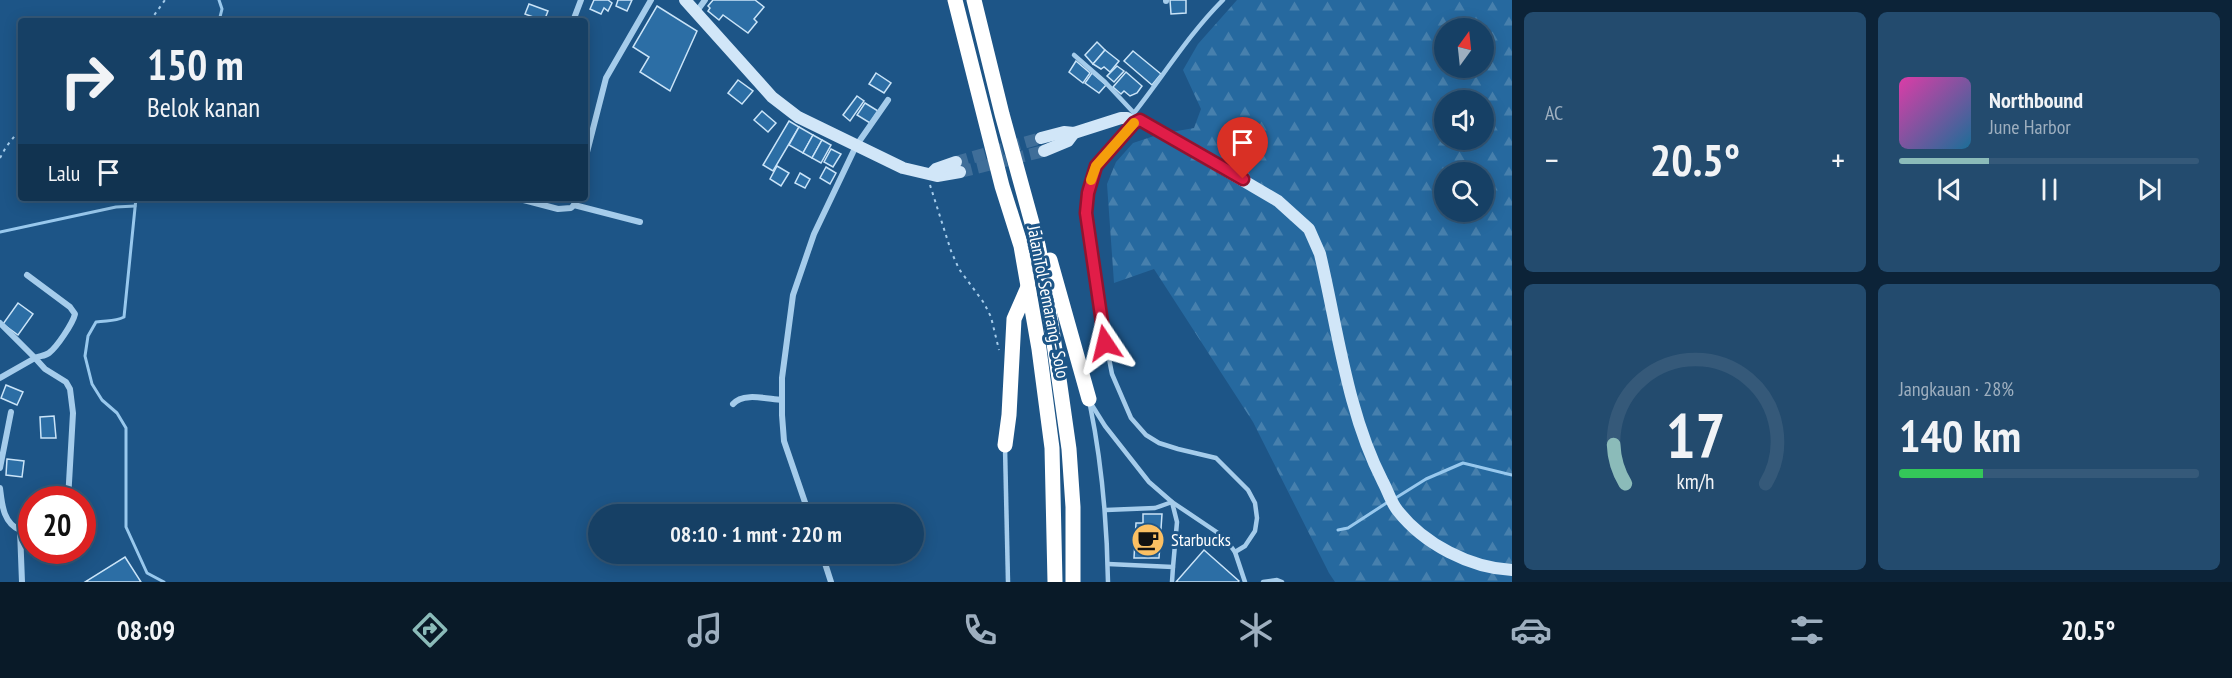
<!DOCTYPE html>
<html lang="id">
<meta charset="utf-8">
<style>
:root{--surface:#164065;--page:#234b6e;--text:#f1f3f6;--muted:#9eafbf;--line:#355979;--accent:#8bbbb9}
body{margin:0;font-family:"PT Sans Narrow",sans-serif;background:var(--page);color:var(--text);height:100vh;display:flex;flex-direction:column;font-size:22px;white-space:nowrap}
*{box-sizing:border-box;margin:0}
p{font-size:20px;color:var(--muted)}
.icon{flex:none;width:33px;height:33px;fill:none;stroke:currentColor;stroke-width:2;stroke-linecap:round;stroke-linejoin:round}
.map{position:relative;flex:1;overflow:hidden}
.sheet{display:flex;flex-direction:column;gap:12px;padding:12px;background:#0c2338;width:720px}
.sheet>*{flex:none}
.guide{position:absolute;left:18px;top:18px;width:570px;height:183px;border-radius:6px;box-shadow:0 3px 15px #0003,0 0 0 2px var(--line);background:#164065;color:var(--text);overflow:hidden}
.needle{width:39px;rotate:15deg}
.tools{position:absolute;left:1434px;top:18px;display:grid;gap:12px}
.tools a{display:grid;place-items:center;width:60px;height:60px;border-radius:50%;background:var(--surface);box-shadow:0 3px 15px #0003,0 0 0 2px var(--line);font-size:30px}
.speed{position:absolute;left:18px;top:486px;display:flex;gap:12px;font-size:30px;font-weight:700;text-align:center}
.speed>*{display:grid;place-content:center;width:78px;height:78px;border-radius:50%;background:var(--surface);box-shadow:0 3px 15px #0003,0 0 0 2px var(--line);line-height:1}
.speed .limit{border:9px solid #d22;background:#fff;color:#111}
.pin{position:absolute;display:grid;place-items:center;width:51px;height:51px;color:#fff;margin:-62px -26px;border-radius:50% 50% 50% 0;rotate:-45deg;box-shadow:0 0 6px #0007}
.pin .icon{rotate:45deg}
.me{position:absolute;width:66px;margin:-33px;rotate:350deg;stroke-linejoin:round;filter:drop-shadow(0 0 4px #0008)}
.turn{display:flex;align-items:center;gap:21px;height:126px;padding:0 30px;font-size:27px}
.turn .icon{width:78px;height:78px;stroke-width:2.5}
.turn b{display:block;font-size:42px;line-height:51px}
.then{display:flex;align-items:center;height:57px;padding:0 30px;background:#0003;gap:12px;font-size:22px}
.big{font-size:45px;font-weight:700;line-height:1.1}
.sheet .card{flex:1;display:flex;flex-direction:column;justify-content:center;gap:9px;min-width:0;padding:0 21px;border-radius:9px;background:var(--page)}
.sheet .dial{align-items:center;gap:0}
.dial svg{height:156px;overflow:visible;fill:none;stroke:var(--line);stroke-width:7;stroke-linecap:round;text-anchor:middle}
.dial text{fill:var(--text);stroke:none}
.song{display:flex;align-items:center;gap:18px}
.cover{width:72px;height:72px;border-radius:9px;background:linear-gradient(135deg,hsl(320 70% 55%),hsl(200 70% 35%))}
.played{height:6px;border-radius:3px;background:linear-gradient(90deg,var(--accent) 30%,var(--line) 30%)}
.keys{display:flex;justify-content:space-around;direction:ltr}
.heat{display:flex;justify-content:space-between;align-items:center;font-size:33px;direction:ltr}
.charge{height:9px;border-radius:4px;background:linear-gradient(90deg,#34c759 28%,var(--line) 0)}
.sheet .tiles{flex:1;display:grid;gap:12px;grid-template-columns:repeat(2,1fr)}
.trip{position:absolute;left:588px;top:504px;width:336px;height:60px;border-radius:30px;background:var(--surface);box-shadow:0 3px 15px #0003,0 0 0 2px var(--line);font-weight:700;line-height:60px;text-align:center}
.tabs{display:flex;height:96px;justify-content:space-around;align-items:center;background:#091a28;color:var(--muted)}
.tabs .icon{width:42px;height:42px}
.tabs .on{color:var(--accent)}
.tabs b{font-size:27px;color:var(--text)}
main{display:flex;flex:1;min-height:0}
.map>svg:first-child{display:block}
</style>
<main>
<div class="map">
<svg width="1512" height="582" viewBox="0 0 1512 582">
<defs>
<pattern id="forest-firs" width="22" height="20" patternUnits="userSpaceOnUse" patternTransform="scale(1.5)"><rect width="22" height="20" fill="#26699f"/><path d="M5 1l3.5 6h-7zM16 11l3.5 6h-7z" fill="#4780ad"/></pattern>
</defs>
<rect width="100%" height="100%" fill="#1d5587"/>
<!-- forest -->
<path fill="url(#forest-firs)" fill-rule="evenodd" d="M1237 0H1512V582H1335L1329 573 1253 422 1154 269 1114 283 1107 184 1116 162 1133 143 1160 134 1194 128 1201 109 1183 70 1198 44ZM1444 28H1484V68H1444ZM1444 100H1484V140H1444ZM1444 172H1484V212H1444Z"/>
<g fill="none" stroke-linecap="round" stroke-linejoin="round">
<!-- stream -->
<g stroke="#98c8ed" stroke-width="3">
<path d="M219 21 222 9 219 0"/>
<path d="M136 198 124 317C114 322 107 320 96 322L88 336 85 356 92 384 102 400 117 413 126 428V527L147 573 164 582"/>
<path d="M0 232 116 207 135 206"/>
<path d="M1394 499 1426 479 1463 463 1512 475"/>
<path d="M1338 530 1348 528 1388 502"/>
</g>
</g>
<!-- building -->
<g fill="#2c6ea5" stroke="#cae4f8" stroke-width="1.5">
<path d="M594 0H608L612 3 608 11 604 8 601 14 590 9Z"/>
<path d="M618 0H632L627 11 616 6Z"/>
<path d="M713 0H755L764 7 754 19 757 22 748 33 723 15 719 20 708 11 710 8 708 6Z"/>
<path d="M1170 0H1186V13L1171 14Z"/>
<path d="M529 4 548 11 544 21 525 14Z"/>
<path d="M657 6 697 31 670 91 640 72 649 57 633 47Z"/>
<path d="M1097 42 1105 50 1093 64 1085 55Z"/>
<path d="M1105 50 1119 61 1110 72 1104 67 1101 69 1093 64Z"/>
<path d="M1133 51 1161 74 1152 85 1124 61Z"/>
<path d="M1076 61 1090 73 1083 83 1069 72Z"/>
<path d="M1117 66 1124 71 1114 82 1107 76Z"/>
<path d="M1126 72 1142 86 1137 93 1130 96 1124 91 1121 94 1113 87Z"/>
<path d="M876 73 891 83 884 93 869 84Z"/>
<path d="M1092 73 1106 85 1099 93 1085 83Z"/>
<path d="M738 80 753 91 742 104 728 93Z"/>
<path d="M857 96 864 101 850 121 843 115Z"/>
<path d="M865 103 878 111 870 123 857 115Z"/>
<path d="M762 111 776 123 768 132 754 120Z"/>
<path d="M789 121 799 127 773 171 763 165Z"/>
<path d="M799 127 813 135 803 153 789 145Z"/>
<path d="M813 135 822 140 812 158 803 153Z"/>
<path d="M822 140 831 145 821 163 812 158Z"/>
<path d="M831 149 841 154 833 167 824 162Z"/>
<path d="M777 166 789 173 781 186 770 179Z"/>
<path d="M826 167 836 173 830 184 820 178Z"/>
<path d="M800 173 810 179 805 188 795 183Z"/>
<path d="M18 303 33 314 18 335 3 324Z"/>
<path d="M6 385 23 392 17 405 1 398Z"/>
<path d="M54 416 56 438H41L40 417Z"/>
<path d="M7 459 24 461 22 477 6 475Z"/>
<path d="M1143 514H1162L1159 558H1134L1136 523H1143Z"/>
<path d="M1204 550 1239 581 1238 582H1176Z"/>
<path d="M125 557 141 582H85Z"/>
</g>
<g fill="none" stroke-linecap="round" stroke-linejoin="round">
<!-- secondary-tunnel -->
<g stroke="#3f6e99" stroke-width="12" stroke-dasharray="12 6" stroke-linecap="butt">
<path d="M956 162 1041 138"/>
<path d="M960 172 1044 151"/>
</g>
<!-- path -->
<g stroke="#a5cceb" stroke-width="2" stroke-dasharray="3 4.5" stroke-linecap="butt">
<path d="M150 21 165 0"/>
<path d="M0 158 6 147 21 128"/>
<path d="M930 185 951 251 959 269 984 303 991 317 999 350"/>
</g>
<!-- lane -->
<g stroke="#a5cceb" stroke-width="4.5">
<path d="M1223 0C1189 34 1164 75 1134 113V123L1096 166 1087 193 1086 213 1100 312 1112 374 1131 418 1146 435 1159 443 1178 449 1216 458 1248 490 1255 503 1257 518 1255 531 1245 546 1235 552"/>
<path d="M1074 55 1105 82 1134 113"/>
<path d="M1090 402 1105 426 1149 482 1172 502 1224 537 1235 552 1245 582"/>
<path d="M1090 405C1102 464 1107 522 1108 582"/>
<path d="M1005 447 1008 582"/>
<path d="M1106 510 1155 508 1172 502 1177 522 1173 567"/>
<path d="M1108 564 1173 567 1172 582"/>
<path d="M1263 582 1277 580 1282 582"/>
</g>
<!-- street -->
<g stroke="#a5cceb" stroke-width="6">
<path d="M1166 0V1"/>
<path d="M697 11 705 0"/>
<path d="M573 21 581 0"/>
<path d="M585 160 606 78 651 0"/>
<path d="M516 198 558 209 571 208 574 205 577 198"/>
<path d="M574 205 640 222"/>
<path d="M27 275 70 307 75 314C73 323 57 347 49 353 45 356 39 356 35 358L45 369 66 382 70 389 73 413 68 500"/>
<path d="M0 323 35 358 0 378"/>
<path d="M733 404C743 392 767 399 782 400"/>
<path d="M0 468 11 412"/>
<path d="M0 488C2 504 3 523 20 530"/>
<path d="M809 514 784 441 782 415V378L793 295 814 234 856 146 888 100"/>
<path d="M822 554 831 582"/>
<path d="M22 582 20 530H32"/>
</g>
<!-- secondary -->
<g stroke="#d1e6f8" stroke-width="12">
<path d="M685 0 772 97 798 117 903 168 937 176 960 172"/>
<path d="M1041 138 1064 132 1074 133 1121 118H1127L1134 123 1140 120 1278 201 1309 229 1320 254C1338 330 1347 412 1383 482 1388 491 1391 503 1398 511 1424 544 1470 568 1512 570"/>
<path d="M1044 151 1068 141 1074 133"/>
<path d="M932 173 936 169 956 162"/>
</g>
<!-- highway -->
<g stroke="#fff" stroke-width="15">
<path d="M955 0 1002 186 1021 246 1039 349 1052 448 1055 582"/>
<path d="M974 0 1002 114 1038 245 1045 280 1069 449 1073 507V582"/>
<path d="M1050 260 1089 399"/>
<path d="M1005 445 1009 415 1014 319 1028 287"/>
</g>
</g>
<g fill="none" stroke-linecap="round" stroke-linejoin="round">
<!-- route casing -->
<g stroke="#92132f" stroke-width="15">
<path id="route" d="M1105 343 1086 213 1088 193 1096 166 1134 123 1140 120 1243 179"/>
</g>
<!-- route -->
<use href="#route" stroke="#e11d48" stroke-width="10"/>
<!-- slow -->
<path stroke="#f59e0b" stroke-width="10" d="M1091 180 1096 166 1134 123"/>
</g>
<!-- icons -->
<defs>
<g id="cafe-disc" transform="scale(1.725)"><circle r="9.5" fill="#fbc063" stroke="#1d5587"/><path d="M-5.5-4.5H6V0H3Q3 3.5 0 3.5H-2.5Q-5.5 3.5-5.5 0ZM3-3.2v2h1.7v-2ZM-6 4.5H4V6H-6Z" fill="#111"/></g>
</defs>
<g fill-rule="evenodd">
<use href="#cafe-disc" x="1148" y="540"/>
</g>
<g text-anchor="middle" stroke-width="6" stroke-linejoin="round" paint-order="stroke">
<!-- street labels -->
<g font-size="18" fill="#fff" stroke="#1d5587">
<text transform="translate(1048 302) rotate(79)" y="6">Jalan Tol Semarang–Solo</text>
</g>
<!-- poi labels -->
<g font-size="18" fill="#fff" stroke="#1d5587" text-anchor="start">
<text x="1171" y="546">Starbucks</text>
</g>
</g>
</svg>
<div class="tools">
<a><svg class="needle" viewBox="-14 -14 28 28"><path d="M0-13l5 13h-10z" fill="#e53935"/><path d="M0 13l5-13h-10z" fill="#9eafbf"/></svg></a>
<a><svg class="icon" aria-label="sound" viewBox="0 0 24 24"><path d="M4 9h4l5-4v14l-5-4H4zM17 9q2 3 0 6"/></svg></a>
<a><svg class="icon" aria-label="search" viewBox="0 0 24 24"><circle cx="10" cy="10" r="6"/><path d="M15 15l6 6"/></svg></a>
</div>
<div class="speed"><div class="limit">20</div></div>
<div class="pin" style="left:1243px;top:179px;background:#d93025"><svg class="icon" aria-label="arrive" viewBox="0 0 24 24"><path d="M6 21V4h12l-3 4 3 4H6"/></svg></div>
<svg class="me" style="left:1105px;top:343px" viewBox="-20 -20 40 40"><path d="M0-17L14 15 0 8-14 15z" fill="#e11d48" stroke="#fff" stroke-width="4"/></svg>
<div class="trip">08:10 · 1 mnt · 220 m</div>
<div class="guide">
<div class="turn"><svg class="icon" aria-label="right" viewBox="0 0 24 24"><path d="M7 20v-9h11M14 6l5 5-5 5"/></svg><div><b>150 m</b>Belok kanan</div></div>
<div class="then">Lalu<svg class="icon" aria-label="arrive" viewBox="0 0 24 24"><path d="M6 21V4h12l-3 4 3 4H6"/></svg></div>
</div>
</div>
<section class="sheet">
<div class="tiles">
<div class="card"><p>AC</p>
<div class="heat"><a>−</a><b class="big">20.5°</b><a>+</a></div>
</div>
<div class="card">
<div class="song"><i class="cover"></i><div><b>Northbound</b><p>June Harbor</p></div></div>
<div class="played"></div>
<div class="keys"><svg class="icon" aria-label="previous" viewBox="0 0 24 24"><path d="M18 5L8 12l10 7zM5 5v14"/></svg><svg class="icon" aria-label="pause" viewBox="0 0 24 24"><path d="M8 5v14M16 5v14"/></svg><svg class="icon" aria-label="next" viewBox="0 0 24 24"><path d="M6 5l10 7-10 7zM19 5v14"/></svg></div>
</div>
<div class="card dial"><svg viewBox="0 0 100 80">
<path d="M14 69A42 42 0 1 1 86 69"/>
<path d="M14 69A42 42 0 0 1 8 49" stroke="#8bbbb9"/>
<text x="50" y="56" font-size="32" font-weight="700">17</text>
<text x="50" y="72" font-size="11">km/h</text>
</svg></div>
<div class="card"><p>Jangkauan · 28%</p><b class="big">140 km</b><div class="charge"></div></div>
</div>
</section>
</main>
<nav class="tabs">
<b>08:09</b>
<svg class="icon on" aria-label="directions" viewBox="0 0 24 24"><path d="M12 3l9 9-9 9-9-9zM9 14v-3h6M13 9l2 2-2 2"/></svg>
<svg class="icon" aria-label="music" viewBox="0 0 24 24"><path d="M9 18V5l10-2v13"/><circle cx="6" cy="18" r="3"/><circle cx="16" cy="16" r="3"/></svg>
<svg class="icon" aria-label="phone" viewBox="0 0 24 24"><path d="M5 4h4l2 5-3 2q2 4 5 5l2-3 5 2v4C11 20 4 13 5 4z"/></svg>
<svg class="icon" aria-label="climate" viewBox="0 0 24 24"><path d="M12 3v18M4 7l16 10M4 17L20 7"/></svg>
<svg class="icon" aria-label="car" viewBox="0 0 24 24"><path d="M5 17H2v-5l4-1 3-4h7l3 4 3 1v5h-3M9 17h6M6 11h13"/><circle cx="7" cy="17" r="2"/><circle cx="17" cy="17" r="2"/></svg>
<svg class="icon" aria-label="filters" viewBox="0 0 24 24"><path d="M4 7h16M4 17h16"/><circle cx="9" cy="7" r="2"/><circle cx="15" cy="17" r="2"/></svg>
<b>20.5°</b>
</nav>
